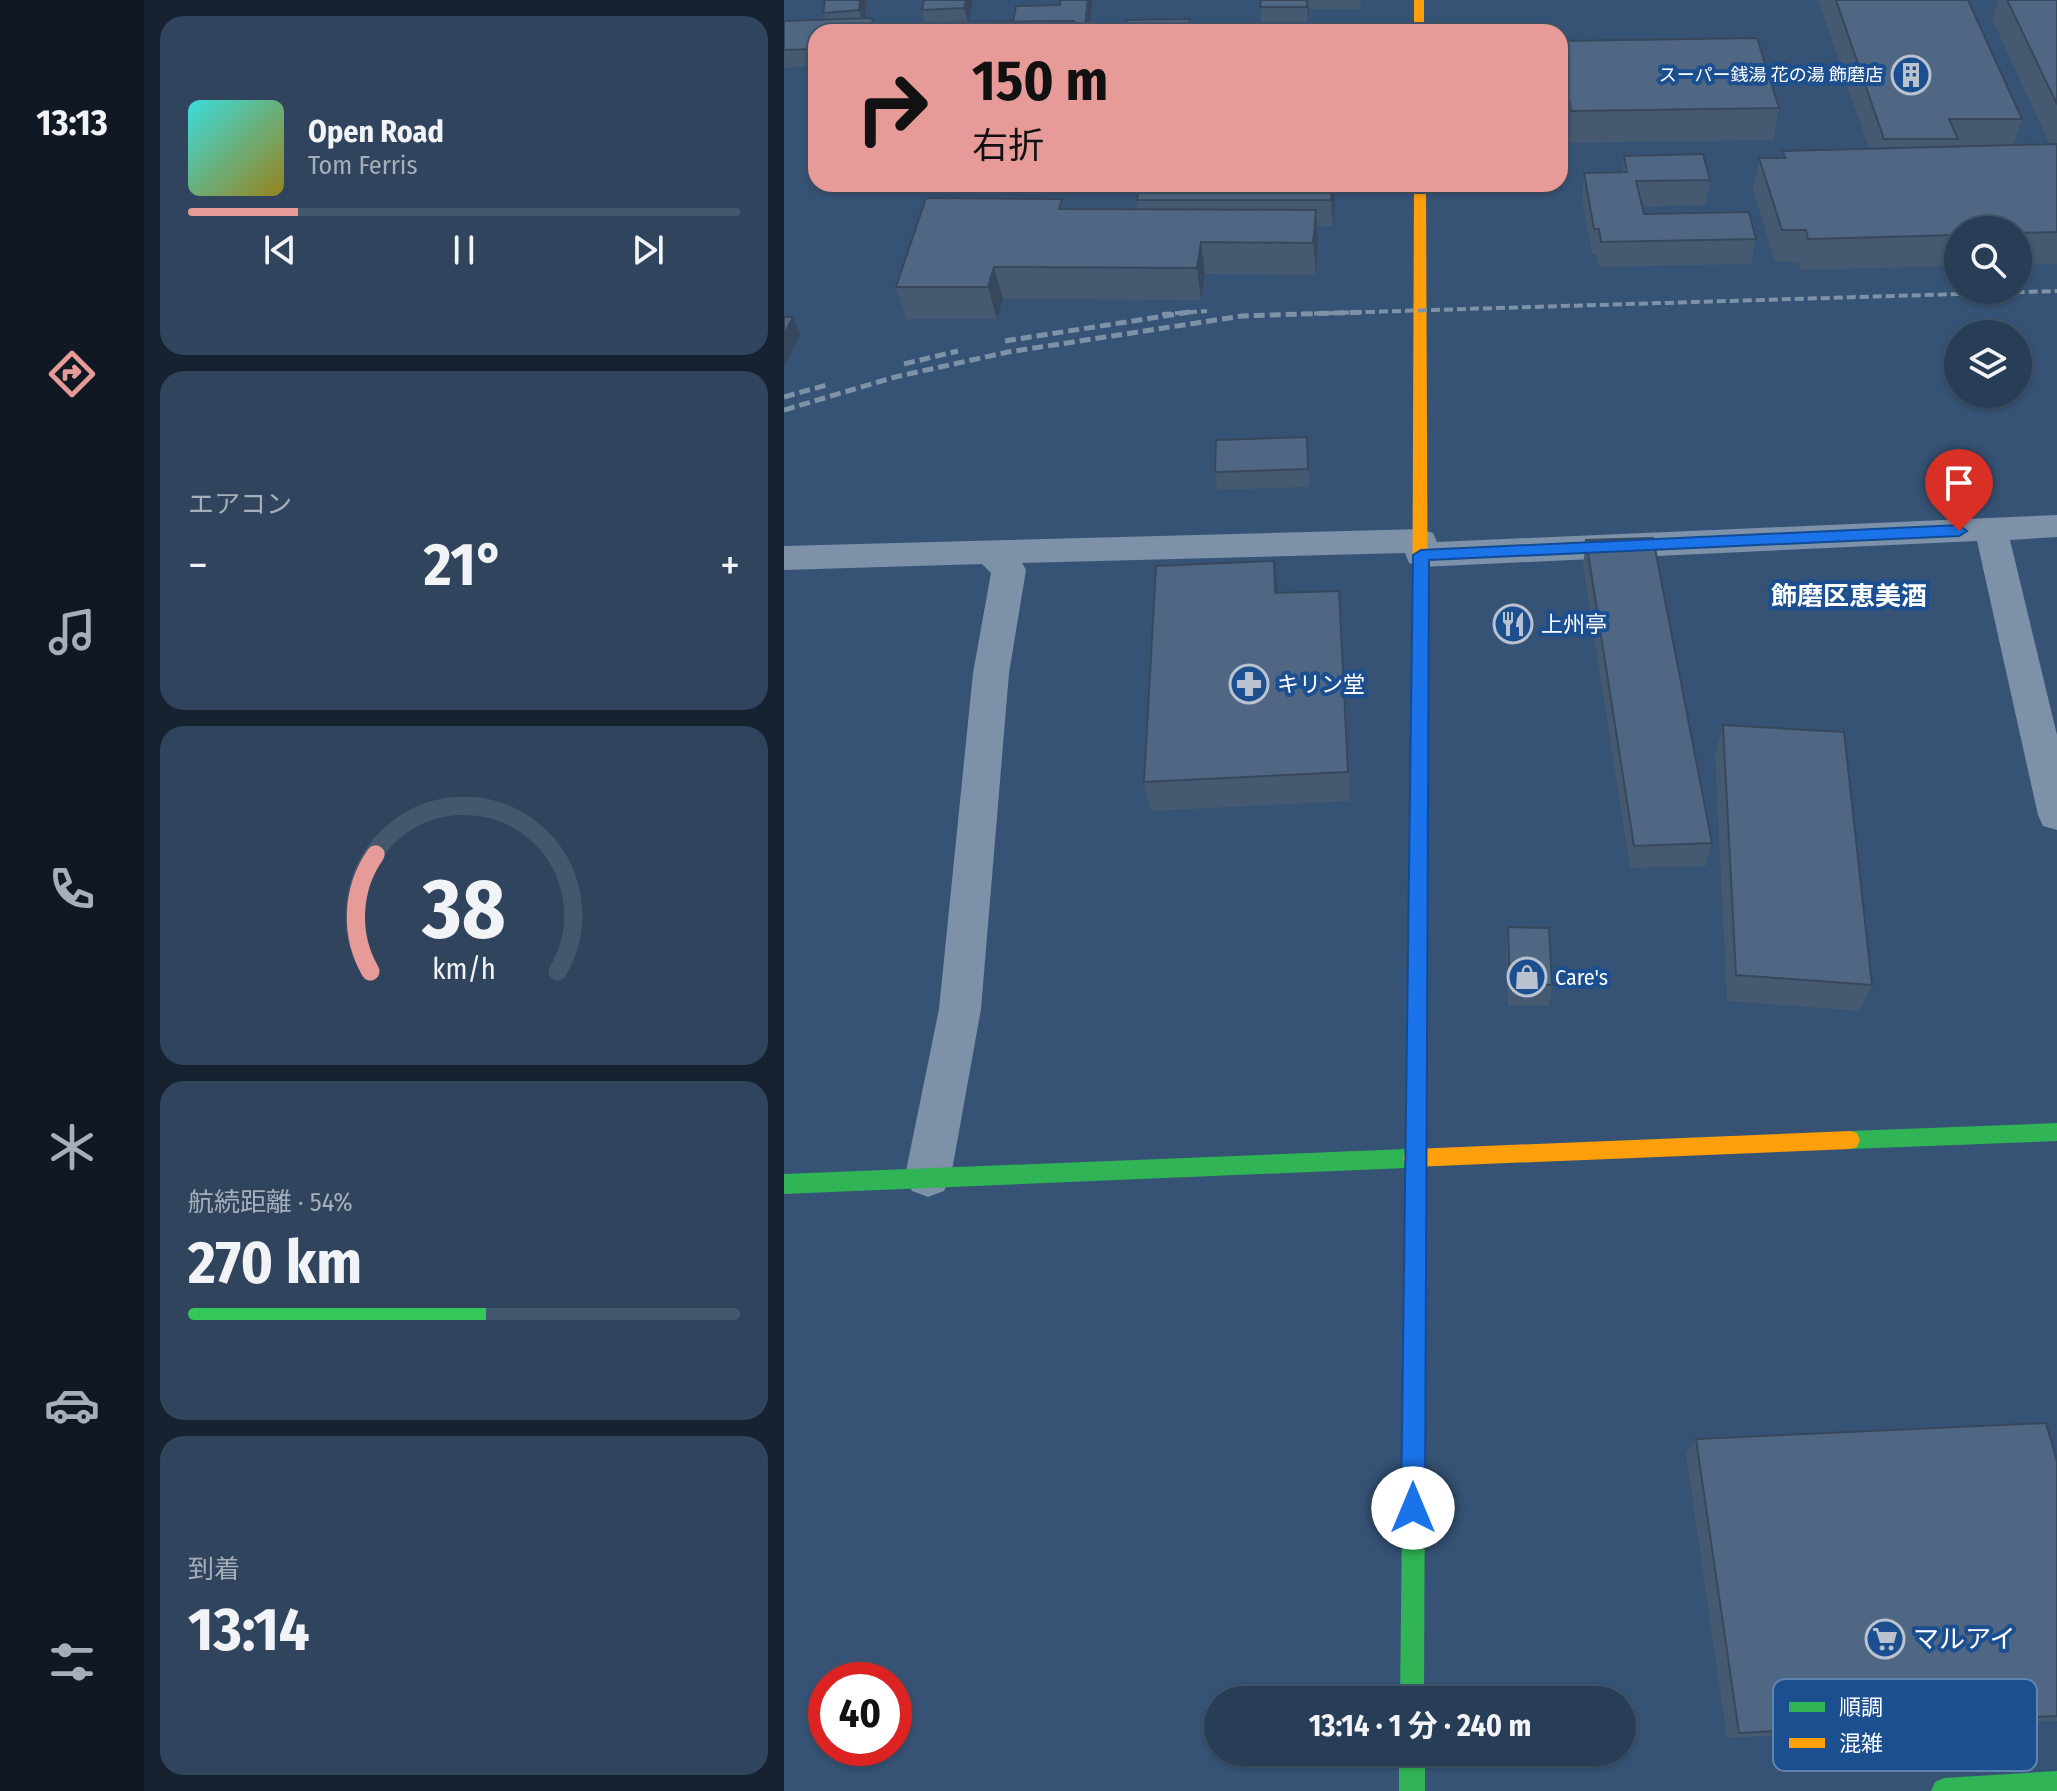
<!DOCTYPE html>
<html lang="ja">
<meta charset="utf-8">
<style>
:root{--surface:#283e57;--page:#30455d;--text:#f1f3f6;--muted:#a5aeba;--line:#44576d;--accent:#e69b98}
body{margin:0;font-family:"Fira Sans Condensed","Noto Sans JP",sans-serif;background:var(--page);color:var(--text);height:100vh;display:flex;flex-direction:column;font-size:30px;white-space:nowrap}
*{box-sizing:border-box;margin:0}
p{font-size:26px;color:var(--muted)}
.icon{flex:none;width:44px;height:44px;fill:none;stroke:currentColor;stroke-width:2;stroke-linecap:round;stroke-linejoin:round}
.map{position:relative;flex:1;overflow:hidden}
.details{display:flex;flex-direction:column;gap:16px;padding:16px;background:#162230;width:640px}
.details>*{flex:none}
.top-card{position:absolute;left:24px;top:24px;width:760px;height:168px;border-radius:24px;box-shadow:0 2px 6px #0004,0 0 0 2px var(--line);background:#e69b98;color:#111;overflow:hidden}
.buttons{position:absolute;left:1160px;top:216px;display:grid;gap:16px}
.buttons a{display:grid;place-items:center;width:88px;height:88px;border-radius:50%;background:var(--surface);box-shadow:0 2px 6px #0004,0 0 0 2px var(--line);font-size:40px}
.speed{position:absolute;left:24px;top:1662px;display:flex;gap:16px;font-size:40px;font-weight:700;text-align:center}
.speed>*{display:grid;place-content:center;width:104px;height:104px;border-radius:50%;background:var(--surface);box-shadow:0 2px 6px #0004,0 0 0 2px var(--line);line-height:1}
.speed .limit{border:12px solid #d22;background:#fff;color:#111}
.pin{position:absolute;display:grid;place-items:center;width:68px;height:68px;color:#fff;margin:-82px -34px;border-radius:50% 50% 50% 0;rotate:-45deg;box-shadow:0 0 8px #0007}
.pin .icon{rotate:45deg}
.me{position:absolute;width:88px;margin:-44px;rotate:0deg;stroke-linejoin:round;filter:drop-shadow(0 0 6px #0008)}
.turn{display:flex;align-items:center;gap:28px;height:168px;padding:0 32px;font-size:36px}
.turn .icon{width:104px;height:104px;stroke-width:2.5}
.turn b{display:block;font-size:56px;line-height:68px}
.big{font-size:60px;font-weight:700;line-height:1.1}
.details .card{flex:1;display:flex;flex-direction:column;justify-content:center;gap:12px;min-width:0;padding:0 28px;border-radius:24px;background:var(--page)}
.details .dial{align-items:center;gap:0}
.dial svg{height:208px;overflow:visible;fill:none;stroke:var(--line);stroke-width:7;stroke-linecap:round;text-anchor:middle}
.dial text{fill:var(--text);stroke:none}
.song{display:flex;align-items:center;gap:24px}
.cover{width:96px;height:96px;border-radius:12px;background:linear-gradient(135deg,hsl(180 70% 55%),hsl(50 70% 35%))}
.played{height:8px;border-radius:4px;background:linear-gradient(90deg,var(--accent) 20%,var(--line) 20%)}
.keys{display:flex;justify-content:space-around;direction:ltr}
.heat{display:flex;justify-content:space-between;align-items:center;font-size:44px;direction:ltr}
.charge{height:12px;border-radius:6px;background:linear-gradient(90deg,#34c759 54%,var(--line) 0)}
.trip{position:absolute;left:420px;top:1686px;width:432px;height:80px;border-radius:40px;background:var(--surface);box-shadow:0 2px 6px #0004,0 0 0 2px var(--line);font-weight:700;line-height:80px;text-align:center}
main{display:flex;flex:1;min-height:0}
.tabs{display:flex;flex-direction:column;width:144px;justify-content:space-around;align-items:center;background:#101923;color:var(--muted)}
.tabs .icon{width:56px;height:56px}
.tabs .selected{color:var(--accent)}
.tabs b{font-size:36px;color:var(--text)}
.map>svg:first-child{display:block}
</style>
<main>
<nav class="tabs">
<b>13:13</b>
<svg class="icon selected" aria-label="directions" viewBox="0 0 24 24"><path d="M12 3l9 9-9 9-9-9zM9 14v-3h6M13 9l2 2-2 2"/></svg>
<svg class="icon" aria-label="music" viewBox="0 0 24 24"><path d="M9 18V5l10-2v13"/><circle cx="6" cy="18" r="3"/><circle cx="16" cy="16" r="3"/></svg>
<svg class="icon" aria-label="phone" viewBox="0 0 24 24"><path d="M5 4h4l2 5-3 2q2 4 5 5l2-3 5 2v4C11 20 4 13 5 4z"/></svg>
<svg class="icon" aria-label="climate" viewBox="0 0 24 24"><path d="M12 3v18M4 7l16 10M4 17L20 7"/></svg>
<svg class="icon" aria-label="car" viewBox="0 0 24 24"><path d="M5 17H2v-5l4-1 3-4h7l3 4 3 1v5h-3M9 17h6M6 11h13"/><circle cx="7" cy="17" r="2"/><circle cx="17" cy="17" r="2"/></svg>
<svg class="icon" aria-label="filters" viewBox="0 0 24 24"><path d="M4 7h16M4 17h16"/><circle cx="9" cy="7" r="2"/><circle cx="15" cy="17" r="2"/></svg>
</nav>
<section class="details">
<div class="card">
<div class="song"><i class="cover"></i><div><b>Open Road</b><p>Tom Ferris</p></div></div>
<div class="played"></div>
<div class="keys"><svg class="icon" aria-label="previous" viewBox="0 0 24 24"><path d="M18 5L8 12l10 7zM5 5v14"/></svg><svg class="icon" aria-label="pause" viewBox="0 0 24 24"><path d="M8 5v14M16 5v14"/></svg><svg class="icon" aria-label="next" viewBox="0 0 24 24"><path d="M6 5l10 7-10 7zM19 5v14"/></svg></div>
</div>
<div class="card"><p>エアコン</p>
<div class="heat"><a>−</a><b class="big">21°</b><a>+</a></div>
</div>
<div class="card dial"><svg viewBox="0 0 100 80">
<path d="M14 69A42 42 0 1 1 86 69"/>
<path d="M14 69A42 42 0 0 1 16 24" stroke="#e69b98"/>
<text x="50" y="56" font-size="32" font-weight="700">38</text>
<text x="50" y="72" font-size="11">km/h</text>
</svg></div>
<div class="card"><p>航続距離 · 54%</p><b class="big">270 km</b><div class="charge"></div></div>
<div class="card"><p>到着</p><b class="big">13:14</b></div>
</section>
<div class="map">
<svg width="1273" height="1791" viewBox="0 0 1273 1791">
<rect width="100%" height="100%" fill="#365274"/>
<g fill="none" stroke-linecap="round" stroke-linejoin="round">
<!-- street -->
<path fill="#7d92a8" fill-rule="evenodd" d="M1273 515V537L1226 540 1273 735V830L1259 826 1254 815 1193 541 637 567 625 563 621 553 238 563 242 570 225 673 197 1009 167 1176 160 1191 144 1197 128 1191 121 1176 155 1009 189 673 207 573 198 564 0 570V546L637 529 649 533 653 542Z"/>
<!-- fast -->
<g fill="#30b455" fill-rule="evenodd">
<path d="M636 684 644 690 640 1700H616L622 1168 0 1194V1174L622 1149 628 690Z"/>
<path d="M1273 1123V1141L1066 1149 1059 1147 1056 1140 1059 1133 1066 1131Z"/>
<rect x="615" y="1752" width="26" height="39"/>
<path d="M1273 1771V1791H1147L1151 1782 1160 1778Z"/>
</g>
<!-- slow -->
<g fill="#ff9f0a" fill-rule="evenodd">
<rect x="630" y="0" width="10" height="32"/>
<path d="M630 184H642L644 690 636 696 628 690Z"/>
<path d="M1066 1131 1073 1133 1076 1140 1073 1147 1066 1149 629 1167 622 1165 619 1158 622 1151 629 1149Z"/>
</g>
<!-- rail-far1 -->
<g stroke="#7e92a7" stroke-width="4" stroke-dasharray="9 4" stroke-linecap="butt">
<path d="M378 314 423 311"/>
<path d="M517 314 1273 291"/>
</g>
<!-- rail -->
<g stroke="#7e92a7" stroke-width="5" stroke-dasharray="11 5" stroke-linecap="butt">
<path d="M221 341 406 312"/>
<path d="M120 364 174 351"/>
<path d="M0 397 46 384"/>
<path d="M0 410 111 377 224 352 458 316 582 312"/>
</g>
</g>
<!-- wall -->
<g fill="#455971">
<path d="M41 0H83L81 18 32 32V66L0 68V21L41 20 39 13Z"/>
<path d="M140 0H189L185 22H229L276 5 309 0 306 30H341L406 19 407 32H146L148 26 142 27 138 10Z"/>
<path d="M477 0H577L576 9H525L524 24H477Z"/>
<path d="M1034 0H1184L1238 119 1229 146 1266 145 1208 19 1214 0H1273V264L1234 265V230H1174V266L1017 270 1014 262H991L969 190 975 158H998L999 151 1085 149Z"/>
<path d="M776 41 995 108 989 140 784 143 776 93Z"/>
<path d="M840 156 926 180 922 205 858 207 860 214 972 239 967 264 815 267 812 254H808L798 198 800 173 838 172Z"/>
<path d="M552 184 549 226H533L534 242 532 275 421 274 417 300 219 299 213 319H122L112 287 280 209H354L353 200Z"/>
<path d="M523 437 525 487 433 490 431 472Z"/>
<path d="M802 540 928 843 922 866 846 868 799 565Z"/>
<path d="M555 591 566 801 367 811 360 782 494 593Z"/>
<path d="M939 725 1088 985 1075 1011 943 1001 931 754Z"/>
<path d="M724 927 768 985 765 1006H724L722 949Z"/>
<path d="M912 1439 1273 1461V1721L943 1738 902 1454Z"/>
</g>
<!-- shaded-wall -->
<g fill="#38485c">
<path d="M76 0H83L80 27 75 10Z"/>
<path d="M182 0H189L185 25 180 8Z"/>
<path d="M304 0H309L305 32H302L301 24Z"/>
<path d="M523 0H524L525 9 524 24Z"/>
<path d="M89 18 93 32H86Z"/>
<path d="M548 184H552L549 226 547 200Z"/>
<path d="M532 210 534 242 532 275 529 243Z"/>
<path d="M417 242 421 274 417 300 413 268Z"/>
<path d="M210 267 219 299 213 319 204 287Z"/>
<path d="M9 317 16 335 0 366V335Z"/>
<path d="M490 561 494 592V624L491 593Z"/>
</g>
<!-- building -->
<g fill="#506783" stroke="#38485c" stroke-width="2">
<path d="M41 0H76L75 10 39 13Z"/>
<path d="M140 0H182L180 8 138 10Z"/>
<path d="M276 0H304L301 24H290V21L229 22 232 6 276 5Z"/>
<path d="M477 0H523V7H476Z"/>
<path d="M1052 0H1184L1238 119H1165L1174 139H1100Z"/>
<path d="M1223 0H1273V104Z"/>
<path d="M89 18 86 32H32V49L0 50V21Z"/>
<path d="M406 19 404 32H146L149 23 290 21 287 30H341L343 20Z"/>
<path d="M973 38 995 108 787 111 776 41Z"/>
<path d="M1273 144V232L1234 233V230H1174V235L1024 239 1022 230H998L975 158H1001L999 151Z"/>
<path d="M919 154 926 180 852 181 860 214 965 212 972 239 817 242 815 229H810L800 173 843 172 840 156Z"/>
<path d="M356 184H548L547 200H353Z"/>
<path d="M142 198 278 199 275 209 532 210 529 243 417 242 413 268 210 267 204 287H112Z"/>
<path d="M0 317H9L0 335Z"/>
<path d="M523 437 524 469 431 472 432 440Z"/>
<path d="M869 538 928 843 850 846 802 540Z"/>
<path d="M490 561 491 593 555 591 564 772 360 782 372 566Z"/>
<path d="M939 725 1060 732 1088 985 952 975Z"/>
<path d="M724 927 765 928 768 985H726Z"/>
<path d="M1262 1423 1273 1461V1716L955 1733 912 1439Z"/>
</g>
<!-- route -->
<path fill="#1a73e8" stroke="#114b97" stroke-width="2" d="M1175 525 1183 531 1175 536 645 560 641 1508 637 1517 629 1520 621 1517 617 1508 629 555 637 550Z"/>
<!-- icons -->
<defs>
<g id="building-ring" transform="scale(2)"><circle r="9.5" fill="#1b4f8f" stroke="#b9c2ce" stroke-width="1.5"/><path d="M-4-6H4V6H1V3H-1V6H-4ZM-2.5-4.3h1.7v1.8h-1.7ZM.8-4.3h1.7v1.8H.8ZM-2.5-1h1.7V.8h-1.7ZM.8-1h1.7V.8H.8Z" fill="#b9c2ce"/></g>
<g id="restaurant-ring" transform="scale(2)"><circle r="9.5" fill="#1b4f8f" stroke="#b9c2ce" stroke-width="1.5"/><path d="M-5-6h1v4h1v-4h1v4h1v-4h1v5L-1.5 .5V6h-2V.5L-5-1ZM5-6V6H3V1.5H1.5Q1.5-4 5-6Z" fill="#b9c2ce"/></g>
<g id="pharmacy-ring" transform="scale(2)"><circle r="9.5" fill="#1b4f8f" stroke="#b9c2ce" stroke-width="1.5"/><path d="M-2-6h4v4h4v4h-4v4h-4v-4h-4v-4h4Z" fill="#b9c2ce"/></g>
<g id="shop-ring" transform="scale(2)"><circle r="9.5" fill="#1b4f8f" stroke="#b9c2ce" stroke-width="1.5"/><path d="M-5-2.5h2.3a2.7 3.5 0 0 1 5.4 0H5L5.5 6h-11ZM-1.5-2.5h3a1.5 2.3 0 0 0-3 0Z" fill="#b9c2ce"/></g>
<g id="supermarket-ring" transform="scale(2)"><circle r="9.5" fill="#1b4f8f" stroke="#b9c2ce" stroke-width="1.5"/><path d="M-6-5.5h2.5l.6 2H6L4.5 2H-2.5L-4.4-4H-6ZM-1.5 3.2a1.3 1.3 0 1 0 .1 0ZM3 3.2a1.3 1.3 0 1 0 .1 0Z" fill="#b9c2ce"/></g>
</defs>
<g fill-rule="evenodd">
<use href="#building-ring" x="1127" y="75"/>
<use href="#restaurant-ring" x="729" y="624"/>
<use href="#pharmacy-ring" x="465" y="684"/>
<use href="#shop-ring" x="743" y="977"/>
<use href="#supermarket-ring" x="1101" y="1639"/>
</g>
<g text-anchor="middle" stroke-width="8" stroke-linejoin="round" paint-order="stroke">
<!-- far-poi labels -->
<g font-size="18" fill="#fff" stroke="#1b4f8f" text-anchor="end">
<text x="1099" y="81">スーパー銭湯 花の湯 飾磨店</text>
</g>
<!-- poi labels -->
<g font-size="22" fill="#fff" stroke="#1b4f8f" text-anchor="start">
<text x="757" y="632">上州亭</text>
<text x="493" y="692">キリン堂</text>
<text x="771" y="985">Care's</text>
</g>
<!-- quarter labels -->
<g font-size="26" font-weight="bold" fill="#fff" stroke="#1b4f8f">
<text x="1065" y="605">飾磨区恵美酒</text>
</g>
<!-- near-poi labels -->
<g font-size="26" fill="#fff" stroke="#1b4f8f" text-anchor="start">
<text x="1129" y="1648">マルアイ</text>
</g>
</g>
<!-- legend -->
<rect x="989" y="1679" width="264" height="92" rx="12" fill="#1b4f8f" stroke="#5f84b1" stroke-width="2"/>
<rect x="1005" y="1702" width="36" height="10" fill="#30b455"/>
<rect x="1005" y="1738" width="36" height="10" fill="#ff9f0a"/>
<g font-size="22" fill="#fff">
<text x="1055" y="1715">順調</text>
<text x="1055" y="1751">混雑</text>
</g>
</svg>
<div class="buttons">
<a><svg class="icon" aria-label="search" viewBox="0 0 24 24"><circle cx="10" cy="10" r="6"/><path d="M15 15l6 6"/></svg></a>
<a><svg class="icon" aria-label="layers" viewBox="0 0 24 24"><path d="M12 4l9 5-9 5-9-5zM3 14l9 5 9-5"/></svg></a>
</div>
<div class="speed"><div class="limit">40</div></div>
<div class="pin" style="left:1175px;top:531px;background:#d93025"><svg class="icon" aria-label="arrive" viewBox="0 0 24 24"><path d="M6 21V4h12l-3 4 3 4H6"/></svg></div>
<svg class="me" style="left:629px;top:1508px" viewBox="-20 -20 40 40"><circle r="19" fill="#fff"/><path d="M0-13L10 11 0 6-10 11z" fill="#1a73e8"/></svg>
<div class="trip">13:14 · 1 分 · 240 m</div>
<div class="top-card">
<div class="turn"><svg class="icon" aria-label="right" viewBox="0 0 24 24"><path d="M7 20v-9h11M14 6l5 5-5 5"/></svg><div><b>150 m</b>右折</div></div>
</div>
</div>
</main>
